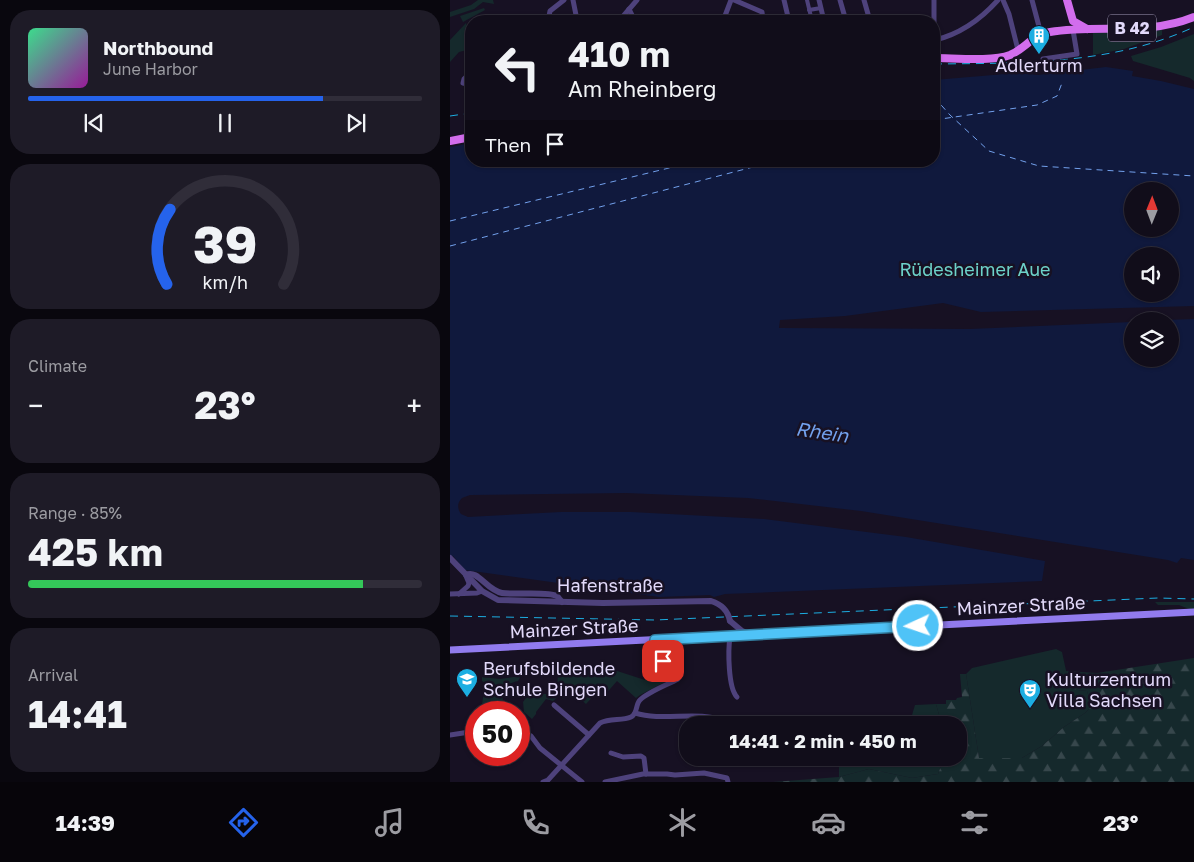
<!DOCTYPE html>
<meta charset="utf-8">
<style>
:root{--surface:#110d1a;--page:#1e1b27;--text:#f1f3f6;--muted:#9c9ca2;--line:#302d39;--accent:#2563eb}
body{margin:0;font-family:"Golos Text",sans-serif;background:var(--page);color:var(--text);height:100vh;display:flex;flex-direction:column;font-size:19px;white-space:nowrap}
*{box-sizing:border-box;margin:0}
p{font-size:16px;color:var(--muted)}
.icon{flex:none;width:28px;height:28px;fill:none;stroke:currentColor;stroke-width:2;stroke-linecap:round;stroke-linejoin:round}
.map{position:relative;flex:1;overflow:hidden}
.side{display:flex;flex-direction:column;gap:10px;padding:10px;background:#09070e;width:450px}
.side>*{flex:none}
.guide{position:absolute;left:15px;top:15px;width:475px;height:152px;border-radius:20px;box-shadow:0 1px 4px #0004,0 0 0 1px var(--line);background:#110d1a;color:var(--text);overflow:hidden}
.needle{width:32px;rotate:1deg}
.controls{position:absolute;left:674px;top:182px;display:grid;gap:10px}
.controls a{display:grid;place-items:center;width:55px;height:55px;border-radius:50%;background:var(--surface);box-shadow:0 1px 4px #0004,0 0 0 1px var(--line);font-size:25px}
.speed{position:absolute;left:15px;top:701px;display:flex;gap:10px;font-size:25px;font-weight:700;text-align:center}
.speed>*{display:grid;place-content:center;width:65px;height:65px;border-radius:50%;background:var(--surface);box-shadow:0 1px 4px #0004,0 0 0 1px var(--line);line-height:1}
.speed .limit{border:8px solid #d22;background:#fff;color:#111}
.pin{position:absolute;display:grid;place-items:center;width:42px;height:42px;color:#fff;margin:-21px;border-radius:10px;box-shadow:0 2px 8px #0006}
.me{position:absolute;width:55px;margin:-28px;rotate:267deg;stroke-linejoin:round;filter:drop-shadow(0 0 4px #0008)}
.turn{display:flex;align-items:center;gap:18px;height:105px;padding:0 20px;font-size:22px}
.turn .icon{width:65px;height:65px;stroke-width:2.5}
.turn b{display:block;font-size:35px;line-height:42px}
.then{display:flex;align-items:center;height:48px;padding:0 20px;background:#0003;gap:10px;font-size:19px}
.big{font-size:38px;font-weight:700;line-height:1.1}
.side .widget{flex:1;display:flex;flex-direction:column;justify-content:center;gap:8px;min-width:0;padding:0 18px;border-radius:20px;background:var(--page)}
.side .dial{align-items:center;gap:0}
.dial svg{height:130px;overflow:visible;fill:none;stroke:var(--line);stroke-width:7;stroke-linecap:round;text-anchor:middle}
.dial text{fill:var(--text);stroke:none}
.song{display:flex;align-items:center;gap:15px}
.cover{width:60px;height:60px;border-radius:8px;background:linear-gradient(135deg,hsl(150 70% 55%),hsl(300 70% 35%))}
.played{height:5px;border-radius:2px;background:linear-gradient(90deg,var(--accent) 75%,var(--line) 75%)}
.keys{display:flex;justify-content:space-around;direction:ltr}
.heat{display:flex;justify-content:space-between;align-items:center;font-size:28px;direction:ltr}
.charge{height:8px;border-radius:4px;background:linear-gradient(90deg,#34c759 85%,var(--line) 0)}
.trip{position:absolute;left:229px;top:716px;width:288px;height:50px;border-radius:20px;background:var(--surface);box-shadow:0 1px 4px #0004,0 0 0 1px var(--line);font-weight:700;line-height:50px;text-align:center}
.tabs{display:flex;height:80px;justify-content:space-around;align-items:center;background:#07050a;color:var(--muted)}
.tabs .icon{width:35px;height:35px}
.tabs .current{color:var(--accent)}
.tabs b{font-size:22px;color:var(--text)}
main{display:flex;flex:1;min-height:0}
.map>svg:first-child{display:block}
</style>
<main>
<section class="side">
<div class="widget">
<div class="song"><i class="cover"></i><div><b>Northbound</b><p>June Harbor</p></div></div>
<div class="played"></div>
<div class="keys"><svg class="icon" aria-label="previous" viewBox="0 0 24 24"><path d="M18 5L8 12l10 7zM5 5v14"/></svg><svg class="icon" aria-label="pause" viewBox="0 0 24 24"><path d="M8 5v14M16 5v14"/></svg><svg class="icon" aria-label="next" viewBox="0 0 24 24"><path d="M6 5l10 7-10 7zM19 5v14"/></svg></div>
</div>
<div class="widget dial"><svg viewBox="0 0 100 80">
<path d="M14 69A42 42 0 1 1 86 69"/>
<path d="M14 69A42 42 0 0 1 16 23" stroke="#2563eb"/>
<text x="50" y="56" font-size="32" font-weight="700">39</text>
<text x="50" y="72" font-size="11">km/h</text>
</svg></div>
<div class="widget"><p>Climate</p>
<div class="heat"><a>−</a><b class="big">23°</b><a>+</a></div>
</div>
<div class="widget"><p>Range · 85%</p><b class="big">425 km</b><div class="charge"></div></div>
<div class="widget"><p>Arrival</p><b class="big">14:41</b></div>
</section>
<div class="map">
<svg width="744" height="782" viewBox="0 0 744 782">
<defs>
<pattern id="forest-firs" width="22" height="20" patternUnits="userSpaceOnUse" patternTransform="scale(1.25)"><rect width="22" height="20" fill="#15292c"/><path d="M5 1l3.5 6h-7zM16 11l3.5 6h-7z" fill="#37474c"/></pattern>
</defs>
<rect width="100%" height="100%" fill="#171123"/>
<!-- green -->
<g fill="#15292c">
<path d="M28 0H43L44 4 33 2 24 9 0 17V12L21 5Z"/>
<path d="M34 8 35 10 13 22 10 16Z"/>
<path d="M16 23 21 38V49L9 52 0 62V40Z"/>
<path d="M712 30V35L674 49 643 55V31Z"/>
<path d="M744 34V81L740 78 683 61 681 56 711 47Z"/>
<path d="M705 602H744V609H739L729 605H708Z"/>
<path d="M194 644C198 647 197 649 200 655 204 665 216 667 225 670L226 672 225 677 190 695 186 698 167 681 153 697 147 692 136 704 121 690 113 699 107 692 108 672 161 669 195 680Z"/>
<path d="M606 649 612 652 620 689 637 691 642 706 635 713 614 727 592 746 572 758H529L516 674 522 668Z"/>
<path d="M71 676 68 681C47 686 53 694 54 711L72 713 77 718 69 726V712H31L35 683 32 681V677L50 679Z"/>
<path d="M79 694H105L108 697 103 701 96 699 86 712V714L82 719 74 712 73 702Z"/>
<path d="M486 704 492 725H459L465 705Z"/>
<path d="M389 758H494L488 774 462 778 419 769 389 777Z"/>
</g>
<!-- forest -->
<path fill="url(#forest-firs)" d="M744 658V782H323L389 777 419 769 462 778 488 774 494 758H508V725H492L486 704H496V700H506L507 698 512 697 510 674H516L529 758H572L592 746 614 727 635 713 642 706 637 691 620 689 616 671 647 673Z"/>
<!-- water -->
<path fill="#10193d" fill-rule="evenodd" d="M656 67 683 71 682 76 711 81 744 89V306L531 312 493 303 395 316 330 320 329 328 520 329 682 322V359H720V321H690L744 319V560L731 558 727 563 718 560 411 511 298 498 176 493 20 495 12 498C7 503 7 508 11 514L18 517 111 512H181L314 519 456 537 595 561 592 581 275 594 264 597 260 595 209 597 15 570 3 556 0 558V147L21 143V161H484V80L567 73 588 75ZM682 191H720V229H682ZM682 256H720V294H682Z"/>
<g fill="none" stroke-linecap="round" stroke-linejoin="round">
<!-- ferry -->
<g stroke="#73a1ed" stroke-width="1" stroke-dasharray="6 5" stroke-linecap="butt">
<path d="M484 97 500 115 539 151 589 166 744 176"/>
<path d="M484 120 587 105 607 96 612 83"/>
<path d="M0 221 248 161"/>
<path d="M0 246 326 161"/>
</g>
<!-- pedestrian -->
<g stroke="#4e427c" stroke-width="4">
<path d="M357 0 362 21"/>
<path d="M359 10 371 8"/>
</g>
<!-- minor -->
<g stroke="#4e427c" stroke-width="5">
<path d="M123 0 127 20"/>
<path d="M284 0 312 12 313 21"/>
<path d="M334 0 339 21"/>
<path d="M369 0 374 21"/>
<path d="M390 0 396 21"/>
<path d="M414 0 420 21"/>
<path d="M553 0 559 14 568 50"/>
<path d="M582 0 591 34"/>
<path d="M179 9 185 21"/>
<path d="M99 16 100 11 114 0"/>
<path d="M91 21 99 16 102 21 127 20 139 21"/>
<path d="M169 21 187 0"/>
<path d="M273 21 281 0"/>
<path d="M485 40C510 34 531 19 548 0"/>
<path d="M484 57V0"/>
<path d="M593 59 627 54 623 30"/>
<path d="M21 72 14 79 13 83 21 85"/>
<path d="M0 594 27 593 32 591"/>
<path d="M9 594 18 586 19 583 16 576"/>
<path d="M280 637C278 650 278 688 287 697"/>
<path d="M104 705 139 735"/>
<path d="M185 713C214 722 246 710 276 721"/>
<path d="M69 730 81 736 90 748 132 782"/>
<path d="M0 735 26 731"/>
<path d="M161 753 173 757 191 756 194 758 196 774"/>
<path d="M93 782 98 780 150 723C160 718 172 721 181 717 188 714 185 705 190 700 198 692 217 685 228 679L231 673 229 668 206 657 204 651 205 640"/>
<path d="M155 782 193 774H217L225 775 254 773 277 778 278 782"/>
</g>
<!-- tertiary -->
<g stroke="#4e427c" stroke-width="6">
<path d="M0 558 32 591 48 600 153 603"/>
<path d="M16 575C28 569 36 590 52 593 64 595 98 591 107 596 108 597 111 601 112 602"/>
<path d="M280 621 292 631 299 634"/>
</g>
<!-- secondary -->
<path stroke="#917bee" stroke-width="7" d="M0 650 744 612"/>
<!-- primary -->
<g stroke="#d26ded" stroke-width="8">
<path d="M617 0 623 21 637 29"/>
<path d="M484 58C504 58 542 62 560 55 576 48 582 35 600 32 647 24 698 36 744 17"/>
<path d="M0 141 21 137"/>
</g>
<!-- rail -->
<g stroke="#1caee2" stroke-width="1" stroke-dasharray="8 6" stroke-linecap="butt">
<path d="M484 64C572 63 662 65 744 27"/>
<path d="M0 116 21 113"/>
<path d="M0 616 205 620 708 598 744 599"/>
</g>
<!-- tertiary-bridge -->
<path stroke="#4e427c" stroke-width="6" d="M153 603 261 601C271 604 278 611 280 621"/>
</g>
<g fill="none" stroke-linecap="round" stroke-linejoin="round">
<!-- route casing -->
<g stroke="#337fa1" stroke-width="12">
<path id="route" d="M213 661 205 654V640L468 626"/>
</g>
<!-- route -->
<use href="#route" stroke="#4fc3f7" stroke-width="9"/>
</g>
<!-- icons -->
<defs>
<g id="building-pin" transform="scale(1.125)"><path d="M0 17L-7.5 6A9.5 9.5 0 1 1 7.5 6Z" fill="#1caee2" stroke="#171123"/><path d="M-4-6H4V6H1V3H-1V6H-4ZM-2.5-4.3h1.7v1.8h-1.7ZM.8-4.3h1.7v1.8H.8ZM-2.5-1h1.7V.8h-1.7ZM.8-1h1.7V.8H.8Z" fill="#fff"/></g>
<g id="school-pin" transform="scale(1.125)"><path d="M0 17L-7.5 6A9.5 9.5 0 1 1 7.5 6Z" fill="#1caee2" stroke="#171123"/><path d="M0-5L7-2L0 1L-7-2ZM-4 1L0 2.5L4 1V4Q0 6-4 4Z" fill="#fff"/></g>
<g id="theatre-pin" transform="scale(1.125)"><path d="M0 17L-7.5 6A9.5 9.5 0 1 1 7.5 6Z" fill="#1caee2" stroke="#171123"/><path d="M-5-5.5Q0-4 5-5.5V0Q5 5 0 6Q-5 5-5 0ZM-3.3-2.5H-1v1.5H-3.3ZM1-2.5H3.3v1.5H1ZM-2.8 1Q0 5.5 2.8 1Z" fill="#fff"/></g>
</defs>
<g fill-rule="evenodd">
<use href="#building-pin" x="589" y="36"/>
<use href="#school-pin" x="17" y="679"/>
<use href="#theatre-pin" x="580" y="690"/>
</g>
<g text-anchor="middle" stroke-width="5" stroke-linejoin="round" paint-order="stroke">
<!-- shield labels -->
<rect fill="#171123" stroke="#a59dba" stroke-width="1" x="658" y="14.5" width="48" height="27" rx="4"/>
<g font-size="16" font-weight="bold" fill="#e2d9fa">
<text x="682" y="34">B 42</text>
</g>
<!-- poi labels -->
<g font-size="18" fill="#e2d9fa" stroke="#171123" text-anchor="start">
<text x="589" y="72" text-anchor="middle">Adlerturm</text>
<text x="33" y="675">Berufsbildende<tspan x="33" dy="21">Schule Bingen</tspan></text>
<text x="596" y="686">Kulturzentrum<tspan x="596" dy="21">Villa Sachsen</tspan></text>
</g>
<!-- park labels -->
<g font-size="18" fill="#6dd2c9" stroke="#171123">
<text x="525" y="276">Rüdesheimer Aue</text>
</g>
<!-- street labels -->
<g font-size="18" fill="#e2d9fa" stroke="#171123">
<text x="160" y="592">Hafenstraße</text>
<text transform="translate(571 606) rotate(-3)" y="6">Mainzer Straße</text>
<text transform="translate(124 629) rotate(-3)" y="6">Mainzer Straße</text>
</g>
<!-- water labels -->
<g font-size="19" font-style="italic" fill="#73a1ed" stroke="#171123">
<text transform="translate(372 432) rotate(8)" y="7">Rhein</text>
</g>
</g>
</svg>
<div class="controls">
<a><svg class="needle" viewBox="-14 -14 28 28"><path d="M0-13l5 13h-10z" fill="#e53935"/><path d="M0 13l5-13h-10z" fill="#9c9ca2"/></svg></a>
<a><svg class="icon" aria-label="sound" viewBox="0 0 24 24"><path d="M4 9h4l5-4v14l-5-4H4zM17 9q2 3 0 6"/></svg></a>
<a><svg class="icon" aria-label="layers" viewBox="0 0 24 24"><path d="M12 4l9 5-9 5-9-5zM3 14l9 5 9-5"/></svg></a>
</div>
<div class="speed"><div class="limit">50</div></div>
<div class="pin" style="left:213px;top:661px;background:#d93025"><svg class="icon" aria-label="arrive" viewBox="0 0 24 24"><path d="M6 21V4h12l-3 4 3 4H6"/></svg></div>
<svg class="me" style="left:468px;top:626px" viewBox="-20 -20 40 40"><circle r="17" fill="#4fc3f7" stroke="#fff" stroke-width="3"/><path d="M0-11L8 9 0 5-8 9z" fill="#fff"/></svg>
<div class="trip">14:41 · 2 min · 450 m</div>
<div class="guide">
<div class="turn"><svg class="icon" aria-label="left" viewBox="0 0 24 24"><path d="M17 20v-9H6M10 6l-5 5 5 5"/></svg><div><b>410 m</b>Am Rheinberg</div></div>
<div class="then">Then<svg class="icon" aria-label="arrive" viewBox="0 0 24 24"><path d="M6 21V4h12l-3 4 3 4H6"/></svg></div>
</div>
</div>
</main>
<nav class="tabs">
<b>14:39</b>
<svg class="icon current" aria-label="directions" viewBox="0 0 24 24"><path d="M12 3l9 9-9 9-9-9zM9 14v-3h6M13 9l2 2-2 2"/></svg>
<svg class="icon" aria-label="music" viewBox="0 0 24 24"><path d="M9 18V5l10-2v13"/><circle cx="6" cy="18" r="3"/><circle cx="16" cy="16" r="3"/></svg>
<svg class="icon" aria-label="phone" viewBox="0 0 24 24"><path d="M5 4h4l2 5-3 2q2 4 5 5l2-3 5 2v4C11 20 4 13 5 4z"/></svg>
<svg class="icon" aria-label="climate" viewBox="0 0 24 24"><path d="M12 3v18M4 7l16 10M4 17L20 7"/></svg>
<svg class="icon" aria-label="car" viewBox="0 0 24 24"><path d="M5 17H2v-5l4-1 3-4h7l3 4 3 1v5h-3M9 17h6M6 11h13"/><circle cx="7" cy="17" r="2"/><circle cx="17" cy="17" r="2"/></svg>
<svg class="icon" aria-label="filters" viewBox="0 0 24 24"><path d="M4 7h16M4 17h16"/><circle cx="9" cy="7" r="2"/><circle cx="15" cy="17" r="2"/></svg>
<b>23°</b>
</nav>
